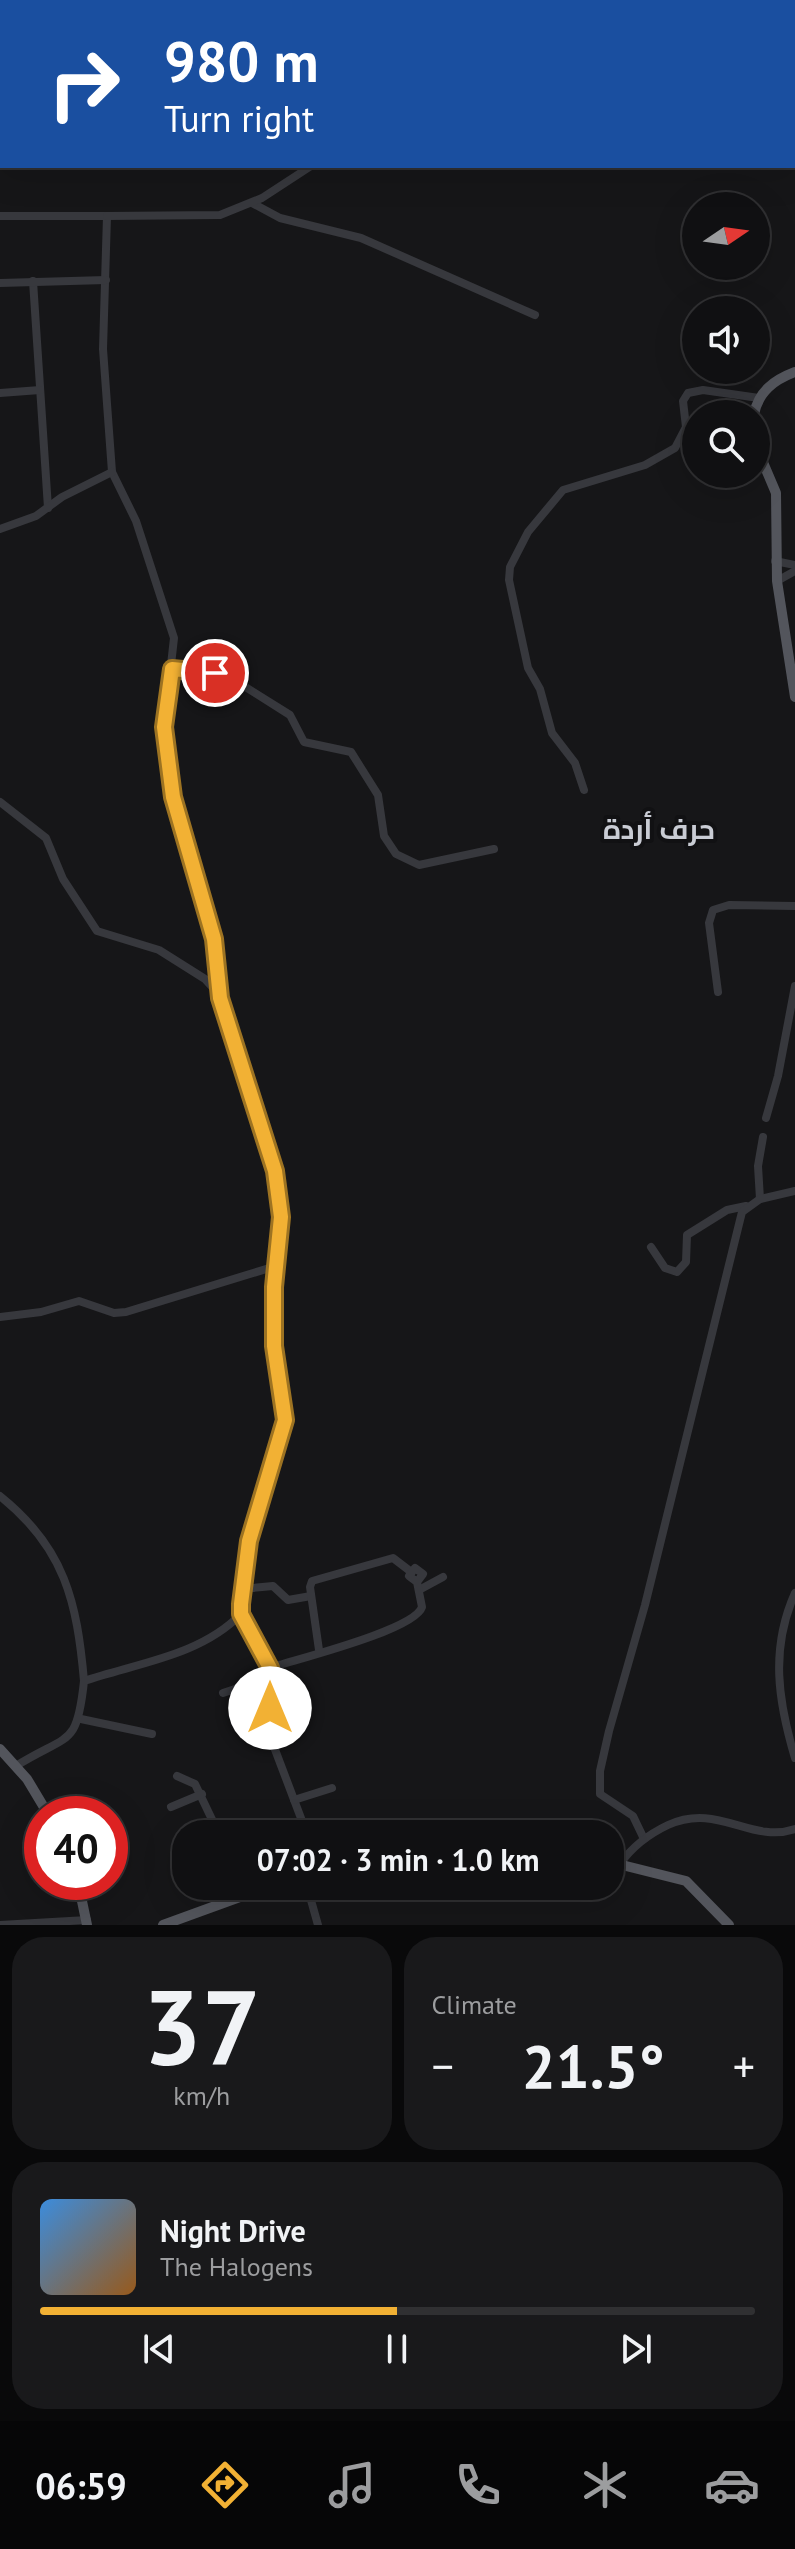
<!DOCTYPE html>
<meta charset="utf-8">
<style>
:root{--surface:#101012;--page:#19191b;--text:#f1f3f6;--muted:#9c9d9f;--line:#303032;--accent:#f2b134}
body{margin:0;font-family:"PT Sans",Cairo,sans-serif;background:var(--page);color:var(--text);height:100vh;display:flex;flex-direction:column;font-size:30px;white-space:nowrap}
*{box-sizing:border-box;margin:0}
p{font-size:26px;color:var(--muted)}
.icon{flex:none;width:44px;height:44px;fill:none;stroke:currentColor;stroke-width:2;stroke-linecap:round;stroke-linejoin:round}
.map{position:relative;height:1925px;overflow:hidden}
.side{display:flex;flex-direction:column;gap:12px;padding:12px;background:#09090a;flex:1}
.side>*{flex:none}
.banner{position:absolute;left:0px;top:0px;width:796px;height:168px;box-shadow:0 8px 32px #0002,0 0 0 2px var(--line);background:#1a4fa0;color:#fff;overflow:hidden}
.needle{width:52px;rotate:77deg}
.tools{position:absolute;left:682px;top:192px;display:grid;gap:16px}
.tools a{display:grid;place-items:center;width:88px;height:88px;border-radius:50%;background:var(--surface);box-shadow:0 8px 32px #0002,0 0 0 2px var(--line);font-size:40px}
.speed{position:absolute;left:24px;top:1796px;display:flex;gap:16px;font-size:40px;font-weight:700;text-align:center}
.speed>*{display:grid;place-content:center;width:104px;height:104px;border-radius:50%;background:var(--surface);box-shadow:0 8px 32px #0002,0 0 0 2px var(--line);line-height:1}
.speed .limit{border:12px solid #d22;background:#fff;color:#111}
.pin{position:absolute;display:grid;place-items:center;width:68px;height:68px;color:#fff;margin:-34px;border:4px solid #fff;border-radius:50%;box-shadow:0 2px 8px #0007}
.me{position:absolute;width:88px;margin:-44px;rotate:0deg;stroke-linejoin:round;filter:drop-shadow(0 0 6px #0008)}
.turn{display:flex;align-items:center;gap:28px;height:168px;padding:0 32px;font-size:36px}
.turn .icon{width:104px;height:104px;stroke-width:2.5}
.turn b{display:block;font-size:56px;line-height:68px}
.big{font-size:60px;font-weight:600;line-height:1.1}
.side .card{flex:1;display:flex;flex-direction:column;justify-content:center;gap:12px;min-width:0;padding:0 28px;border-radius:32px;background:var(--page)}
.side .dial{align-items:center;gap:0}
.dial b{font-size:104px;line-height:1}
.song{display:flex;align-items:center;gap:24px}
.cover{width:96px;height:96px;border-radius:12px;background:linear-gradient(135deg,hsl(210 70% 55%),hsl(30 70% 35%))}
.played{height:8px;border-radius:4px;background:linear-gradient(90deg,var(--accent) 50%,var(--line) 50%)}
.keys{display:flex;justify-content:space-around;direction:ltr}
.heat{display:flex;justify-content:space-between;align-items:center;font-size:44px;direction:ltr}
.side .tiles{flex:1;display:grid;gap:12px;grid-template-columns:1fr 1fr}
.card:last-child{grid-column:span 2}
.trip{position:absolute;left:172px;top:1820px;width:452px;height:80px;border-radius:32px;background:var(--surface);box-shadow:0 8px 32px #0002,0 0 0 2px var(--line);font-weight:600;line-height:80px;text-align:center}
.tabs{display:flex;height:128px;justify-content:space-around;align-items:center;background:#060607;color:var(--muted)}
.tabs .icon{width:56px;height:56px}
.tabs .active{color:var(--accent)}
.tabs b{font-size:36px;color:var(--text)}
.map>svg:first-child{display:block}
</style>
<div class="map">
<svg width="795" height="1925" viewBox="0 0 795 1925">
<rect width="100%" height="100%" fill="#161618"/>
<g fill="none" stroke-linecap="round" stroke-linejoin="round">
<!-- minor -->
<g stroke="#37383d" stroke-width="8">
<path d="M7 0V2"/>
<path d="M67 0V2"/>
<path d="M491 2V0"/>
<path d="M0 77 2 76"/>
<path d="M252 203 280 218 361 238 535 315"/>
<path d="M0 216H107L103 349 112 472 136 521 174 638 164 727 166 758 180 827 214 939 220 995"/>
<path d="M107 216 220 215 262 198 311 166"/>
<path d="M33 281 48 508"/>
<path d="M0 283 106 280"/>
<path d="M0 393 40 390"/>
<path d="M0 529 36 516 62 497 112 472"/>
<path d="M775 561 795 565"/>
<path d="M777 581 795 571"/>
<path d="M172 669 228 676 290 715 304 742 351 752 378 795 384 836 396 854 419 865 494 849"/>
<path d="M584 790 575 763 552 733 540 689 528 668 509 580 510 567 528 532 563 490 645 465 675 448 686 427 683 401 688 393 703 390 759 398"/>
<path d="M0 802 46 838 63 879 97 931 159 950 205 979 215 990 236 1038 272 1160 281 1227 274 1287V1346L285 1420 249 1541 241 1614 270 1668 271 1739 307 1834"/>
<path d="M718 992 709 923 713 910 729 905 795 906"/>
<path d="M766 1118 778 1076 795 986"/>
<path d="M760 1199 758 1166 763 1137"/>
<path d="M651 1247 665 1268 677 1272 686 1262 687 1235 727 1210 746 1206"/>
<path d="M0 1317 41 1312 79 1301 114 1313 126 1312 276 1266"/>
<path d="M0 1496C65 1548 77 1602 84 1681"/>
<path d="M242 1589 273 1586 288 1600 311 1596"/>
<path d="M419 1590 443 1577"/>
<path d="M795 1593C770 1649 778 1701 795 1758"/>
<path d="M319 1650 310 1587 312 1581 393 1558 410 1571"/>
<path d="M270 1668C297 1659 415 1630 422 1607L417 1582 423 1574 415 1568 409 1576 417 1582"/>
<path d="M223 1693 271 1677"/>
<path d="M81 1719 152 1734"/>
<path d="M16 1766C69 1733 77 1748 84 1681 137 1663 200 1656 241 1614"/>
<path d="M177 1776 195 1784 219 1834"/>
<path d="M294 1800 332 1788"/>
<path d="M171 1807 202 1794"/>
<path d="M644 1839 633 1816 600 1794V1771L609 1731 645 1605 742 1212 760 1199 795 1191"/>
<path d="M620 1864C632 1847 649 1834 668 1825 718 1802 751 1844 795 1829"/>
<path d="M239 1886 243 1894"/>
<path d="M307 1886 318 1925"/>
<path d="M0 1925 87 1920"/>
</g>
<!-- major -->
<g stroke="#53555c" stroke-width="10">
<path d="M754 414C759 391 774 380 795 372"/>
<path d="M756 446 776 493 777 581 795 697"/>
<path d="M0 1749 27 1779 48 1814"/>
<path d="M404 1834 447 1823 501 1834"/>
<path d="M610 1862 686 1881 729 1925"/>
<path d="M78 1882 87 1925"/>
<path d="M163 1925 270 1886"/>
</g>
</g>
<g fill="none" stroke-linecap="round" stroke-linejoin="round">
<!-- route casing -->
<g stroke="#9d7322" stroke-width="20">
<path id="route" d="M215 673 172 669 164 727 173 797 214 939 220 998 275 1171 281 1217 274 1287V1346L285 1420 249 1541 241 1604V1614L270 1668V1708"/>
</g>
<!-- route -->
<use href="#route" stroke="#f2b134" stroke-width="14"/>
</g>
<g text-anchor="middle" stroke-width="8" stroke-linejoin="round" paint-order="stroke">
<!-- quarter labels -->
<g font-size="28" font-weight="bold" fill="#c9ccd4" stroke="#111113">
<text x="659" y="839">حرف أردة</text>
</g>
</g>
</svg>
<div class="tools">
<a><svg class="needle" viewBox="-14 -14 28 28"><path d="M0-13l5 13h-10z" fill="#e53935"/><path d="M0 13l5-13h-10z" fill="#9c9d9f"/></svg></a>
<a><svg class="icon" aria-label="sound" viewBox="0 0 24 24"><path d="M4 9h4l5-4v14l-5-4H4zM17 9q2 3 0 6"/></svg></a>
<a><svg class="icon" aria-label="search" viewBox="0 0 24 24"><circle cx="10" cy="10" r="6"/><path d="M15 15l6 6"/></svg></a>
</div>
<div class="speed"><div class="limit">40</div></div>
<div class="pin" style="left:215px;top:673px;background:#d93025"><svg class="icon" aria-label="arrive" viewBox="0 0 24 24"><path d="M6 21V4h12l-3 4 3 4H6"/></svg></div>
<svg class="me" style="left:270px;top:1708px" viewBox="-20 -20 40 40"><circle r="19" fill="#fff"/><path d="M0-13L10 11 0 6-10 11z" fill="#f2b134"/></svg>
<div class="trip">07:02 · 3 min · 1.0 km</div>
<div class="banner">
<div class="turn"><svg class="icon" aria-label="right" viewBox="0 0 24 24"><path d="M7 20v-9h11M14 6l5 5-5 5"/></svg><div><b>980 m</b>Turn right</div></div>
</div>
</div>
<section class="side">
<div class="tiles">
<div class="card dial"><b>37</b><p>km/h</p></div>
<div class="card"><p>Climate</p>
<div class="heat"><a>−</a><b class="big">21.5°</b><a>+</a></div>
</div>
<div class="card">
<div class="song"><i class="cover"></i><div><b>Night Drive</b><p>The Halogens</p></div></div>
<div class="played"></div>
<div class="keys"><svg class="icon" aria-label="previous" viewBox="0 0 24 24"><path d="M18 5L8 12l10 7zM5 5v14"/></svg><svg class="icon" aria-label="pause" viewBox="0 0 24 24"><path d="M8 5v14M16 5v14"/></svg><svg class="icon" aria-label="next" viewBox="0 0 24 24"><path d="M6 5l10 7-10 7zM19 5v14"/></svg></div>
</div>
</div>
</section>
<nav class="tabs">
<b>06:59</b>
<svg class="icon active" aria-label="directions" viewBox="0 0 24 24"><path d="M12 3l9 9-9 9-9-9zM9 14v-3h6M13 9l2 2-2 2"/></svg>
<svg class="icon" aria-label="music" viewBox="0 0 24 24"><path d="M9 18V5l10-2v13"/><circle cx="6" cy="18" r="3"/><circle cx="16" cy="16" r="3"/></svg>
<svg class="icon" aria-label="phone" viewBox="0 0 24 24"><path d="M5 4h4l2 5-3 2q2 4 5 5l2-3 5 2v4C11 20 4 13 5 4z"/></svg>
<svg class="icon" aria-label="climate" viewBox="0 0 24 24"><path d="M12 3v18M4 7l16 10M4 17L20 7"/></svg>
<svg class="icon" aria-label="car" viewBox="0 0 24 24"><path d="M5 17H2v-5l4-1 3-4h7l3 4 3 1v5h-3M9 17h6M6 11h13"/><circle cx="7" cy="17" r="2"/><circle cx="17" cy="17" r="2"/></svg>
</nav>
